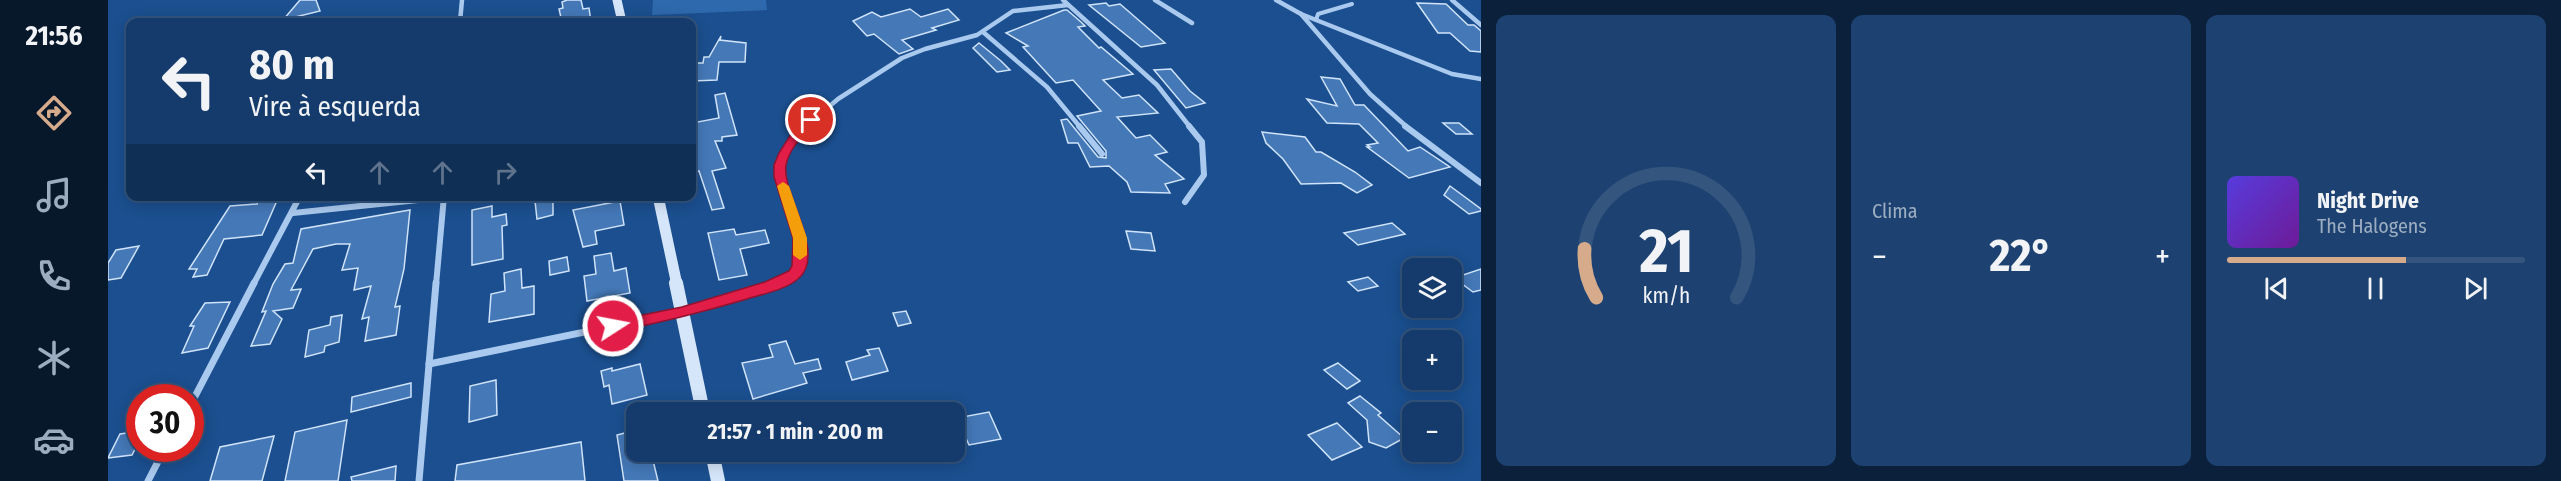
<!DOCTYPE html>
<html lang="pt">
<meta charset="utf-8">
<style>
:root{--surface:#143b6b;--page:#1d4271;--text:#f1f3f6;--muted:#9dadc1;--line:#33557e;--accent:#d6ab8b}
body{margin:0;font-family:"Fira Sans Condensed",sans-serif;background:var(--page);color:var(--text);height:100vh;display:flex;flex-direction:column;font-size:22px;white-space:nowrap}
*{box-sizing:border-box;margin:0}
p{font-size:20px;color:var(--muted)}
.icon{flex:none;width:33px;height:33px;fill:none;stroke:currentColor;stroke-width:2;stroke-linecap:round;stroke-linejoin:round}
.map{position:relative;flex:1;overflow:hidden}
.drawer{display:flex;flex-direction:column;gap:15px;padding:15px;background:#0b203b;width:1080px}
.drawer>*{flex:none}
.banner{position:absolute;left:18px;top:18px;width:570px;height:183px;border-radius:12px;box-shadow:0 3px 15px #0003,0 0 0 2px var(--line);background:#143b6b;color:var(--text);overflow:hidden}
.tools{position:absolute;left:1294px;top:258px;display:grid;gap:12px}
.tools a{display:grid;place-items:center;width:60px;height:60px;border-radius:12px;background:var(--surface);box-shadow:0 3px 15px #0003,0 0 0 2px var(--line);font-size:30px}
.speed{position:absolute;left:18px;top:384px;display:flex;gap:12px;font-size:30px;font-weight:700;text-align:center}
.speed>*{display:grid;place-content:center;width:78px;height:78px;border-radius:50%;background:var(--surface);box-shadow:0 3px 15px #0003,0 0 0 2px var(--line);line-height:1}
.speed .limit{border:9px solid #d22;background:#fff;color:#111}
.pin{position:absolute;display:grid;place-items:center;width:51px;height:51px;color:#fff;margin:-26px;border:3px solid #fff;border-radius:50%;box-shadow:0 2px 6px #0007}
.me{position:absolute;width:66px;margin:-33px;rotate:79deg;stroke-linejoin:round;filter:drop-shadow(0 0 4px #0008)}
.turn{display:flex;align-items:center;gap:21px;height:126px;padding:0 24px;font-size:27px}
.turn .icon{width:78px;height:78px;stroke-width:2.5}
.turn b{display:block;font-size:42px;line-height:51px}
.lanes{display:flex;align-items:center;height:57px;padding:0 24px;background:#0003;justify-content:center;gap:30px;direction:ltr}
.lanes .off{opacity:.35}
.big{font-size:45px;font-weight:700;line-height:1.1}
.drawer .widget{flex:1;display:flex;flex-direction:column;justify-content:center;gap:9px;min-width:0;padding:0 21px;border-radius:12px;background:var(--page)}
.drawer .dial{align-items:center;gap:0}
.dial svg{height:156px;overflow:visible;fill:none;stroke:var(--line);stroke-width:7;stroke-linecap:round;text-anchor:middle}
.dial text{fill:var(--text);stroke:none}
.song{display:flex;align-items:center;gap:18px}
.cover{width:72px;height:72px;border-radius:9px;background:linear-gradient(135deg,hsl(250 70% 55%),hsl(280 70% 35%))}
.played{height:6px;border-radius:3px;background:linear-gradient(90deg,var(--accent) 60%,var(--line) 60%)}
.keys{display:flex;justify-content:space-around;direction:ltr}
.heat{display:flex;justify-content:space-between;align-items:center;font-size:33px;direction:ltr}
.drawer .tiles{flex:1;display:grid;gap:15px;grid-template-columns:repeat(3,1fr)}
.trip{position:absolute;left:518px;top:402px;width:339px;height:60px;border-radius:12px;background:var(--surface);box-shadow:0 3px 15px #0003,0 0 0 2px var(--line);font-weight:700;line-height:60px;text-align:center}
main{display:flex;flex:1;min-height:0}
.tabs{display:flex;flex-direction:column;width:108px;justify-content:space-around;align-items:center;background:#08182b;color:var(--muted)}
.tabs .icon{width:42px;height:42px}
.tabs .selected{color:var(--accent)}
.tabs b{font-size:27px;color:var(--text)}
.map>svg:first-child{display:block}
</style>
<main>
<nav class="tabs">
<b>21:56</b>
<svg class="icon selected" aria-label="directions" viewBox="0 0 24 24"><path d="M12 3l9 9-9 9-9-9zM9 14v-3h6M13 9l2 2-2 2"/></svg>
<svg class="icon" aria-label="music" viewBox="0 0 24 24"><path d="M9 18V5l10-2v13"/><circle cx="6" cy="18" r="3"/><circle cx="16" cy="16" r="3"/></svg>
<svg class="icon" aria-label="phone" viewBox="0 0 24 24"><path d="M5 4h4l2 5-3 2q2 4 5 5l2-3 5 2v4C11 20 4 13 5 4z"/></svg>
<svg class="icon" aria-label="climate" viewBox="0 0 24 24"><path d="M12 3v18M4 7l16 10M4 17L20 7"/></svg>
<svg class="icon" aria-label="car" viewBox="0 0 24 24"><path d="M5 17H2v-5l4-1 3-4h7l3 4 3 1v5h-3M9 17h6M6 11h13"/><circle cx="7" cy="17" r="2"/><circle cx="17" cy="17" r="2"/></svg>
</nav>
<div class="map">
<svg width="1373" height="481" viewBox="0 0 1373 481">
<rect width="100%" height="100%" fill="#1b4f8f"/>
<!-- green -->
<path fill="#2e69ad" d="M545 0H658L659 10 544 15Z"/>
<!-- building -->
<g fill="#4478b7" stroke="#cfe3fa" stroke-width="1.5">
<path d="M192 0H208L212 11 175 20Z"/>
<path d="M459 0H473L475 9 481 8 483 22H454L451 9 455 8 454 2Z"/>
<path d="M998 3 1001 6 1012 4 1057 43 1033 47 981 5Z"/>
<path d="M1309 3 1338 4 1360 25H1366L1373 31V52L1362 51 1342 33H1330Z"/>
<path d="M802 9 813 17 840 9 851 20 824 28 828 30 794 40 805 49 791 54 766 34 759 36 745 21 764 12 773 17Z"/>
<path d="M956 10H959L973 22 977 26 970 27 991 48 993 47 1025 74 995 80 1014 98 1031 95 1050 113 1009 117 1028 138 1042 135 1059 152 1047 155 1076 179 1057 184 1062 193 1023 192 1019 182 1001 166 982 167 970 143H960L953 120 959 119 990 157 998 158V151L969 116 993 111 965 80 948 83 915 47 920 46 898 33Z"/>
<path d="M613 36 612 40 638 43 637 62H611L609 80 584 81V63H595L596 57H601Z"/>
<path d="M871 43 893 61 902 70 889 72 865 48Z"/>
<path d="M1063 69 1082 91 1097 103 1078 108 1046 70Z"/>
<path d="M1213 77 1232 79 1247 105H1256L1300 151 1312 147 1342 167 1301 178 1259 147H1262L1259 145 1270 143 1251 124 1219 123 1199 99 1229 106Z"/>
<path d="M617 93 629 135 614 137V141H607L618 168 604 171 616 208 604 210 591 171 584 173V123L611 118 607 95Z"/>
<path d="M1335 123H1351L1364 134H1348Z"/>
<path d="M1154 132 1197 137 1208 152H1213L1247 172 1264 185 1249 193 1233 183 1193 184 1175 159 1158 143Z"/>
<path d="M1342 186 1373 209V211L1361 214 1336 195Z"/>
<path d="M152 196H171L154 235 116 239 99 275 85 277 89 269H81L122 206 149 204Z"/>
<path d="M445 197V215L429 219 427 201Z"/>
<path d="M512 201 516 225 487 231 489 244 475 247 465 210Z"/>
<path d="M384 206V217L398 214 399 225 394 226 395 259 364 265V210Z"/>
<path d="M302 210 296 269 287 307 292 306 288 335 257 341 261 317 254 319 263 286 246 290 250 268 234 270 242 244H228L205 249 183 290 193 289 185 308 165 311 174 319 162 344 143 346 158 311 154 312 165 284 177 264 185 263 193 229Z"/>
<path d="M1284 223 1297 234 1250 245 1236 233Z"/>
<path d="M626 229 628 235 657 230 661 243 632 249 639 275 611 280 600 233Z"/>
<path d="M1018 231 1043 233 1047 251 1023 249Z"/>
<path d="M31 246 13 278 0 280V263L8 250Z"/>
<path d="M503 253 506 271 518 268 522 293 479 301 476 276 488 274 486 256Z"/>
<path d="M459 257 461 271 442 275 441 261Z"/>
<path d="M413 269 414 288 426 286V314L381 322 383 294 397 291 396 273Z"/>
<path d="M1373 269V290L1365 292 1346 278Z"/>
<path d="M1260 277 1270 286 1250 291 1240 282Z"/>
<path d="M122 302 100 348 74 353 86 326H82L97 303Z"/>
<path d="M798 311 803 323 790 326 785 313Z"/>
<path d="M234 315 231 342 217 346 216 352 197 357 201 330 222 325 223 317Z"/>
<path d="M678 341 687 364 710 359 713 369 695 373 699 383 645 399 634 363 665 357 661 345Z"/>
<path d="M771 348 780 371 744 380 738 362 762 355 759 350Z"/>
<path d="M1230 363 1252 381 1239 389 1216 370Z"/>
<path d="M532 364 539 395 504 404 501 385 496 387 493 371 504 368V371Z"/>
<path d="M388 380 389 415 361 422 362 386Z"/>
<path d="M303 383V397L243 412 244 397Z"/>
<path d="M1252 396 1273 413 1270 415 1296 438 1278 448 1261 442 1259 420 1240 403Z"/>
<path d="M881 412 893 439 861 445 849 418Z"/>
<path d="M239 420 230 481H177L187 432Z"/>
<path d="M1229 423 1254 447 1224 460 1200 435Z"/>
<path d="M528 430V452H543L550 481H516L509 435Z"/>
<path d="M32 431V439L24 455 0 458 12 434Z"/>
<path d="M166 436 154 481H102L112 447Z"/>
<path d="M473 442 477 481H347L349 465Z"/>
<path d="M288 466 287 481H244L243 477Z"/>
</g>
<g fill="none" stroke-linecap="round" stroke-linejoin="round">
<!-- lane -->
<path stroke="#a9c9ee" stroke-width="4" d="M1208 20 1210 14 1244 4"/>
<!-- street-far2 -->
<g stroke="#a9c9ee" stroke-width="4.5">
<path d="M955 0 1049 85 1082 127"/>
<path d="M1047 0 1084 23"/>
<path d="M1168 0 1193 14 1344 74 1373 79"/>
<path d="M1344 0 1373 25"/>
<path d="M1193 14 1262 94 1299 127"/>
<path d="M352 22 354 0"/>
<path d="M875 32 939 87 972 127"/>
<path d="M697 127 730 99 794 58 817 49 869 35 905 11 960 5"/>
</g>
<!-- street-far1 -->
<g stroke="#a9c9ee" stroke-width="6">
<path d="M971 126 994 154"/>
<path d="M1297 126 1373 183"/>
<path d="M1077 202 1096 175 1094 142 1081 126"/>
<path d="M185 213 339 197"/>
<path d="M145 285 192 196"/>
<path d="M328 285 336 196"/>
<path d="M664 285C727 266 669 206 672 168 674 152 688 137 699 126"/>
</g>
<!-- street -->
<g stroke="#a9c9ee" stroke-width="7">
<path d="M321 364 574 312 669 283"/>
<path d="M82 406 146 283"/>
<path d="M40 481 57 448"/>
<path d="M311 481 328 283"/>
</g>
<!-- secondary-far2 -->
<path stroke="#d6e6fa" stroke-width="9" d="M509 0 514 22"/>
<!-- secondary-far1 -->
<path stroke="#d6e6fa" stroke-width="11" d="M550 196 569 285"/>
<!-- secondary -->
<g stroke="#d6e6fa" stroke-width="14">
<path d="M568 283 595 412"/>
<path d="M604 452 610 481"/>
</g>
</g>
<!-- route -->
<path fill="#e11d48" stroke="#92132f" stroke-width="1.5" d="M703 117 709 120C697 134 682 146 678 165 673 193 720 254 690 279 677 290 655 294 639 299 595 312 551 323 505 332L500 331 498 326 500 322 574 307 657 282 681 271 684 266 685 238 666 177V165L671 153 685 131Z"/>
<!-- slow -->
<path fill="#f59e0b" d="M675 182 681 186 699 238V255L692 260 685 255V238L669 186Z"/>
</svg>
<div class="tools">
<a><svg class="icon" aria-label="layers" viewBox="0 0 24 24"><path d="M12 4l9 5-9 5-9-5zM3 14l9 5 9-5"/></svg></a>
<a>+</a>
<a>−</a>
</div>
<div class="speed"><div class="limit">30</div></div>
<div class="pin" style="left:703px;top:120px;background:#d93025"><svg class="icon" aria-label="arrive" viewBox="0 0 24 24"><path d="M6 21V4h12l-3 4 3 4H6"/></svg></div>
<svg class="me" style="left:505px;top:326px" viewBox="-20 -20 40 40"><circle r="17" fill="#e11d48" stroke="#fff" stroke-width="3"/><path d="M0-11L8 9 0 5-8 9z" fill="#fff"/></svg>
<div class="trip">21:57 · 1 min · 200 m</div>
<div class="banner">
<div class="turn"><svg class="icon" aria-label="left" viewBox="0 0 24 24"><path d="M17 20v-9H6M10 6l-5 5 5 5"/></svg><div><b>80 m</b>Vire à esquerda</div></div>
<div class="lanes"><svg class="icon" aria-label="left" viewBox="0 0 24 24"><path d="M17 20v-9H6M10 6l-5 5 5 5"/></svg><svg class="icon off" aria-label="ahead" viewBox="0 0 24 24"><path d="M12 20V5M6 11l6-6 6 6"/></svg><svg class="icon off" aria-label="ahead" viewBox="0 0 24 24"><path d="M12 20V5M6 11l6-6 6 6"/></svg><svg class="icon off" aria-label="right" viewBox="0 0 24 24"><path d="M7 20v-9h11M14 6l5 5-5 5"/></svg></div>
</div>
</div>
<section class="drawer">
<div class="tiles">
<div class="widget dial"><svg viewBox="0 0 100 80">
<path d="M14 69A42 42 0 1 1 86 69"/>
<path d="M14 69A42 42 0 0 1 8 44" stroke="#d6ab8b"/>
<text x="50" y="56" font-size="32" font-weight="700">21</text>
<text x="50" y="72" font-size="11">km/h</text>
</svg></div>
<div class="widget"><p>Clima</p>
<div class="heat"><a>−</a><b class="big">22°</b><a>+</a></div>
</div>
<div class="widget">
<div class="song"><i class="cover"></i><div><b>Night Drive</b><p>The Halogens</p></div></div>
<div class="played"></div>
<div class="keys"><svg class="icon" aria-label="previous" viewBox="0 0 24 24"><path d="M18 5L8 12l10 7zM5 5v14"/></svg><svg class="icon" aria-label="pause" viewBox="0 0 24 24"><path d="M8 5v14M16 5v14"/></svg><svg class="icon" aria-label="next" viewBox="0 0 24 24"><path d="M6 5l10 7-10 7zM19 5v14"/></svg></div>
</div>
</div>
</section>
</main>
